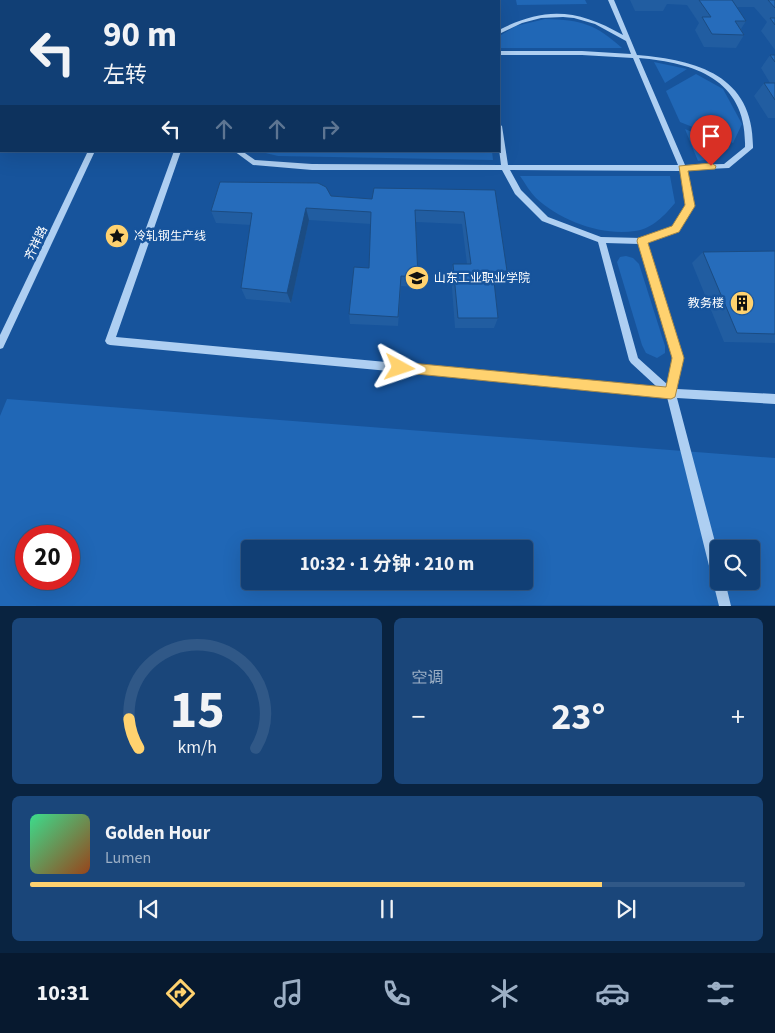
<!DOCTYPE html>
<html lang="zh">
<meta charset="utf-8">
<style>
:root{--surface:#113f75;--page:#1a467a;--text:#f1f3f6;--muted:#9cafc5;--line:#305887;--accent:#ffd26f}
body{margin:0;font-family:"Source Sans 3","Noto Sans SC",sans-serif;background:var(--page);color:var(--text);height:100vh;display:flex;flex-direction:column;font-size:19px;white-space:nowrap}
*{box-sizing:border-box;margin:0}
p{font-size:16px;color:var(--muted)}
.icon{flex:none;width:28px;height:28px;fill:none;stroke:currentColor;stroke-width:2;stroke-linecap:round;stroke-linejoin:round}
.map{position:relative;height:606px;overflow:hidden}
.drawer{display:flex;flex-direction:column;gap:12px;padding:12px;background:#092340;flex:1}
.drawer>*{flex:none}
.guide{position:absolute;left:0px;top:0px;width:500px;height:152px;box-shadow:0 5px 20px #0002,0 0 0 1px var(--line);background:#113f75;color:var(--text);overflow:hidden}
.buttons{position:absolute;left:710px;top:540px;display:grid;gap:10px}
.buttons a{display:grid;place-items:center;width:50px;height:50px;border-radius:5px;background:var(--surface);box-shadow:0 5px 20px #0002,0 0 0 1px var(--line);font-size:25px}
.speed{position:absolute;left:15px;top:525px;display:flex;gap:10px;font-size:25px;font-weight:700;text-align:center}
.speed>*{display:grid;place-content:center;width:65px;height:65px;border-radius:50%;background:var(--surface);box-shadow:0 5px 20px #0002,0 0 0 1px var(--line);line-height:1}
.speed .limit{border:8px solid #d22;background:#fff;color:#111}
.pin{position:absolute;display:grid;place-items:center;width:42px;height:42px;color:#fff;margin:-51px -21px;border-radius:50% 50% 50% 0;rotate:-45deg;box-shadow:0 0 5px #0007}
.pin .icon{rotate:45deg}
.me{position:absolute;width:55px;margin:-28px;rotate:95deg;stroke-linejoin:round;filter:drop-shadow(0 0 4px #0008)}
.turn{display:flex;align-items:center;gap:18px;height:105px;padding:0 20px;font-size:22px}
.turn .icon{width:65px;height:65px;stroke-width:2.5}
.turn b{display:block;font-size:35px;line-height:42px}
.lanes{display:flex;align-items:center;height:48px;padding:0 20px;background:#0003;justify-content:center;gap:25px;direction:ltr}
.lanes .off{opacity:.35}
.big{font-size:38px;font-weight:700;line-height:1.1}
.drawer .widget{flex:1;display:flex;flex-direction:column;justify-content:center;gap:8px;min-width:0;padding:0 18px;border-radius:8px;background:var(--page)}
.drawer .dial{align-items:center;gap:0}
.dial svg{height:130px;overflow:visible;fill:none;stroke:var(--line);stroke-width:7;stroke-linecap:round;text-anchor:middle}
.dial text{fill:var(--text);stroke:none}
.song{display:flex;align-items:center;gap:15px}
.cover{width:60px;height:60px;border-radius:8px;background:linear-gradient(135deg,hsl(150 70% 55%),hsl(20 70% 35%))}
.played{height:5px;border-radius:2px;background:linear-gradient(90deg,var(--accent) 80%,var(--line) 80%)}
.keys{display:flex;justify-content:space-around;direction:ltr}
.heat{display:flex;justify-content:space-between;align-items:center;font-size:28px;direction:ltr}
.drawer .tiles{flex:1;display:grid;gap:12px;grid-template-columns:1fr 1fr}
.widget:last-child{grid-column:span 2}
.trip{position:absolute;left:241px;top:540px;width:292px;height:50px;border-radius:5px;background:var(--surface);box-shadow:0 5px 20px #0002,0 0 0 1px var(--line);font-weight:700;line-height:50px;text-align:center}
.tabs{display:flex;height:80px;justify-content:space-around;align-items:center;background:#07192f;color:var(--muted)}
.tabs .icon{width:35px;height:35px}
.tabs .active{color:var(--accent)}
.tabs b{font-size:22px;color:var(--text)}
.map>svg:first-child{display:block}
</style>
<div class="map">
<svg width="775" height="606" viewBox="0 0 775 606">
<rect width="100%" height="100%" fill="#17549c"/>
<!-- green -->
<g fill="#2067b6" fill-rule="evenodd">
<path d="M516 0H585L587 4 517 5Z"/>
<path d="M545 19C582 20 595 24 622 48H500L501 35 516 26Z"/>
<path d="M654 62 687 69 665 83Z"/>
<path d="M696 74 723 89 742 124 733 143 680 122 666 91Z"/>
<path d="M685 129 729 148 717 158 698 161Z"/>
<path d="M257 151H492L493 160 278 156Z"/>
<path d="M520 176H670L675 203C665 215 652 229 635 231 601 236 561 221 536 198 530 192 525 183 520 176Z"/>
<path d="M626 256 633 258 639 264 665 346V353L657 358 646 353 642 345 617 262 620 257Z"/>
<path d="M7 399 775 458V605L0 606V416ZM26 536H69V579H26ZM250 549H525V581H250ZM719 549H751V581H719Z"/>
</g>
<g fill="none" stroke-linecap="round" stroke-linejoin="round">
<!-- minor -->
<g fill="#aecff2" fill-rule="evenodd">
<rect x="156" y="0" width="6" height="1"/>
<rect x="224" y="0" width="6" height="1"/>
<rect x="475" y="0" width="6" height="1"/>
<path d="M608 0H614L637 55C698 60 754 76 753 148L729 168 687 170 694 205 693 207 679 231 647 243 683 358 677 389 775 394V404L677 398 719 557V581H725L731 606H719L667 397 110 345 107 344 105 341 174 151H181L116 337 657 387 631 363 629 360 598 242 542 221 515 194 502 170H312L253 165 234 151H242L255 160 312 164 501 165 499 149V124L502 126 508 165H678L633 58 582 55H499V51H582L631 54 626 41 595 24 574 18 563 17 541 18 522 23 499 34V30C545 6 578 9 623 35ZM639 58C696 63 747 80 745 147L724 164 685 165ZM510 170 680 171 686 205 673 227 642 238 601 237 548 217 521 190ZM606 243 639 244 673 358 668 385 638 358Z"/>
<path d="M88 151H95L3 348 0 349V335Z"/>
</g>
</g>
<!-- wall -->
<g fill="#215da1">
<path d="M630 0H775V50L761 31 767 22 754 7H737L746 21 741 29 744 35 736 48 704 47 695 30 699 23 687 5 667 4 663 11H635Z"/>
<path d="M770 55H775V118H768L754 96 764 83H770L761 68Z"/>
<path d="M495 190 507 271 503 282H494L498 318 494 328H455L451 275 453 264H467L462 224 416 222 418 277 417 287 401 286 398 326 350 324 349 314 369 268 371 224 309 220 291 303 246 299 241 288 251 225 216 223 211 211 331 196 372 199Z"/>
<path d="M775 251V343L724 342 692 263 703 252Z"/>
</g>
<!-- shaded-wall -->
<path fill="#1b4c83" d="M306 208 309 220 291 303 287 293Z"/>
<!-- building -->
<g fill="#266cbb" stroke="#1b4c83">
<rect x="257" y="0" width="66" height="1"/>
<path d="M370 0H401V1H369Z"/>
<rect x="435" y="0" width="24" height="1"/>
<path d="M699 0H732L746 21H735L744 35 712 34 702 17H711Z"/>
<path d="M768 0H775V8Z"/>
<path d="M770 18H775V25Z"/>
<path d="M770 55H775V62Z"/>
<path d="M764 83H775V100Z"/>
<path d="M220 182 318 183 326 187 331 196 372 199 374 188 495 190 507 271 493 272 498 318H458L453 264H471L464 212 415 210 418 277 401 276 398 317 349 314 354 267 369 268 371 212 306 208 287 293 241 288 252 213 211 211Z"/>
<path d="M775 251V334L737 333 703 252Z"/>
</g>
<!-- route -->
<path fill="#ffd26f" stroke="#a68848" d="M711 163 716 166 715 169 688 171 695 206 679 232 648 243 684 358 675 397 671 399 396 372 394 368 400 362 666 387 672 358 637 241 638 238 672 226 685 205 679 166Z"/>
<!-- icons -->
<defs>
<g id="sight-disc" transform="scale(1.25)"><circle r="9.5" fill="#ffd26f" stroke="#17549c"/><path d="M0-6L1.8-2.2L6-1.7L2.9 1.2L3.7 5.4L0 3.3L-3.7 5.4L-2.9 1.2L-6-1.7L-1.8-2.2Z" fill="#111"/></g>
<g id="university-disc" transform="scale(1.25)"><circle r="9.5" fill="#ffd26f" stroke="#17549c"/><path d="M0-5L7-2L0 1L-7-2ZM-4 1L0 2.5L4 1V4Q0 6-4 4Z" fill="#111"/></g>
<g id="building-disc" transform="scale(1.25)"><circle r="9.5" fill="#ffd26f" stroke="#17549c"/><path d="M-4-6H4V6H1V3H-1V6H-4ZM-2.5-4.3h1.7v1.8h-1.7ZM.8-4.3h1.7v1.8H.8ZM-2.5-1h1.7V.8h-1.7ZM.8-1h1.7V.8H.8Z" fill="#111"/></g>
</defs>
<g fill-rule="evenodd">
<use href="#sight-disc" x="117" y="236"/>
<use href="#university-disc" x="417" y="278"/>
<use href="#building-disc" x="742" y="303"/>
</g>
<g text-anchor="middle" stroke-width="5" stroke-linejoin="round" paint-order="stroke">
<!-- poi labels -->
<g font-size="12" fill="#fff" stroke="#17549c" text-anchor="start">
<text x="134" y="240">冷轧钢生产线</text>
<text x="434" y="282">山东工业职业学院</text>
<text x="724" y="307" text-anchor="end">教务楼</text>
</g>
<!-- street labels -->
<g font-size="12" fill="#fff" stroke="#17549c">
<text transform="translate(36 243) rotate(-65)" y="4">齐祥路</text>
</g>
</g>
</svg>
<div class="buttons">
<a><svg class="icon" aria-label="search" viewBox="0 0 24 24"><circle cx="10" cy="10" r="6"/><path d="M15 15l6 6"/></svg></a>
</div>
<div class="speed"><div class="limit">20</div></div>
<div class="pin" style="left:711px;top:166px;background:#d93025"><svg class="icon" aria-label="arrive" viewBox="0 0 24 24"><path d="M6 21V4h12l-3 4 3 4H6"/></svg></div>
<svg class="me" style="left:400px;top:368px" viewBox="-20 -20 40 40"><path d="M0-17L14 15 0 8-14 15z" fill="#ffd26f" stroke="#fff" stroke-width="4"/></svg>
<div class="trip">10:32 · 1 分钟 · 210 m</div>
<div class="guide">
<div class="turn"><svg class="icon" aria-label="left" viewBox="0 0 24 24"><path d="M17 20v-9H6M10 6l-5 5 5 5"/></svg><div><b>90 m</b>左转</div></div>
<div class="lanes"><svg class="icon" aria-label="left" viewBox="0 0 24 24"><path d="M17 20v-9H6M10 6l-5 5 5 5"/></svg><svg class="icon off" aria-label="ahead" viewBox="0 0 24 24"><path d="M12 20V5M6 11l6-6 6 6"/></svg><svg class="icon off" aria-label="ahead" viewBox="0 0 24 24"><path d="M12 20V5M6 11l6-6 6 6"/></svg><svg class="icon off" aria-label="right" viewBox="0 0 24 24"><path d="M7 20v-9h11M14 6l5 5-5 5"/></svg></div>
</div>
</div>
<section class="drawer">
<div class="tiles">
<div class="widget dial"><svg viewBox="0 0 100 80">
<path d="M14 69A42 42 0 1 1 86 69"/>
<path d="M14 69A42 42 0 0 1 8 51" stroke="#ffd26f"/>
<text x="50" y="56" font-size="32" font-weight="700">15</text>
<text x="50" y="72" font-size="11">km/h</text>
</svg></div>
<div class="widget"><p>空调</p>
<div class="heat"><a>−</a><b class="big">23°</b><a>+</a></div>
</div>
<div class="widget">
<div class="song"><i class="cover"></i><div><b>Golden Hour</b><p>Lumen</p></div></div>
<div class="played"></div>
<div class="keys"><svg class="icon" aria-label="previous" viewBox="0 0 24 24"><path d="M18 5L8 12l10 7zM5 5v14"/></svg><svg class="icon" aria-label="pause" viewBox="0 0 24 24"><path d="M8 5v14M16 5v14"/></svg><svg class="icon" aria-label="next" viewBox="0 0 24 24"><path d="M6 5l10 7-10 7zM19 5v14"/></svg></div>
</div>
</div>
</section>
<nav class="tabs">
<b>10:31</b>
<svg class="icon active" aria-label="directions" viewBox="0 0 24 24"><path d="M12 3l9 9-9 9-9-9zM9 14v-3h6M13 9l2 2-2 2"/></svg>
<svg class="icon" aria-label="music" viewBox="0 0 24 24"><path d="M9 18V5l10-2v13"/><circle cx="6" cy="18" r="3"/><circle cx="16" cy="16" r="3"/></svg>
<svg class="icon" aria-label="phone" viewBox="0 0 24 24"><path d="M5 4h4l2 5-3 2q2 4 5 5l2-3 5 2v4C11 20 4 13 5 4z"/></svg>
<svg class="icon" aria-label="climate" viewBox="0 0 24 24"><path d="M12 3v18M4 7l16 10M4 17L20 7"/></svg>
<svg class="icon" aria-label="car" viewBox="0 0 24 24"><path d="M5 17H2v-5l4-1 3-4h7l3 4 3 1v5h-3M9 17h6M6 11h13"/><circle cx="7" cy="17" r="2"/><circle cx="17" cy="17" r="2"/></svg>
<svg class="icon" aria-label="filters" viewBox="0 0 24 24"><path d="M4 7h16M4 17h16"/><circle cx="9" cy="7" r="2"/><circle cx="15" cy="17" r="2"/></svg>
</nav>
